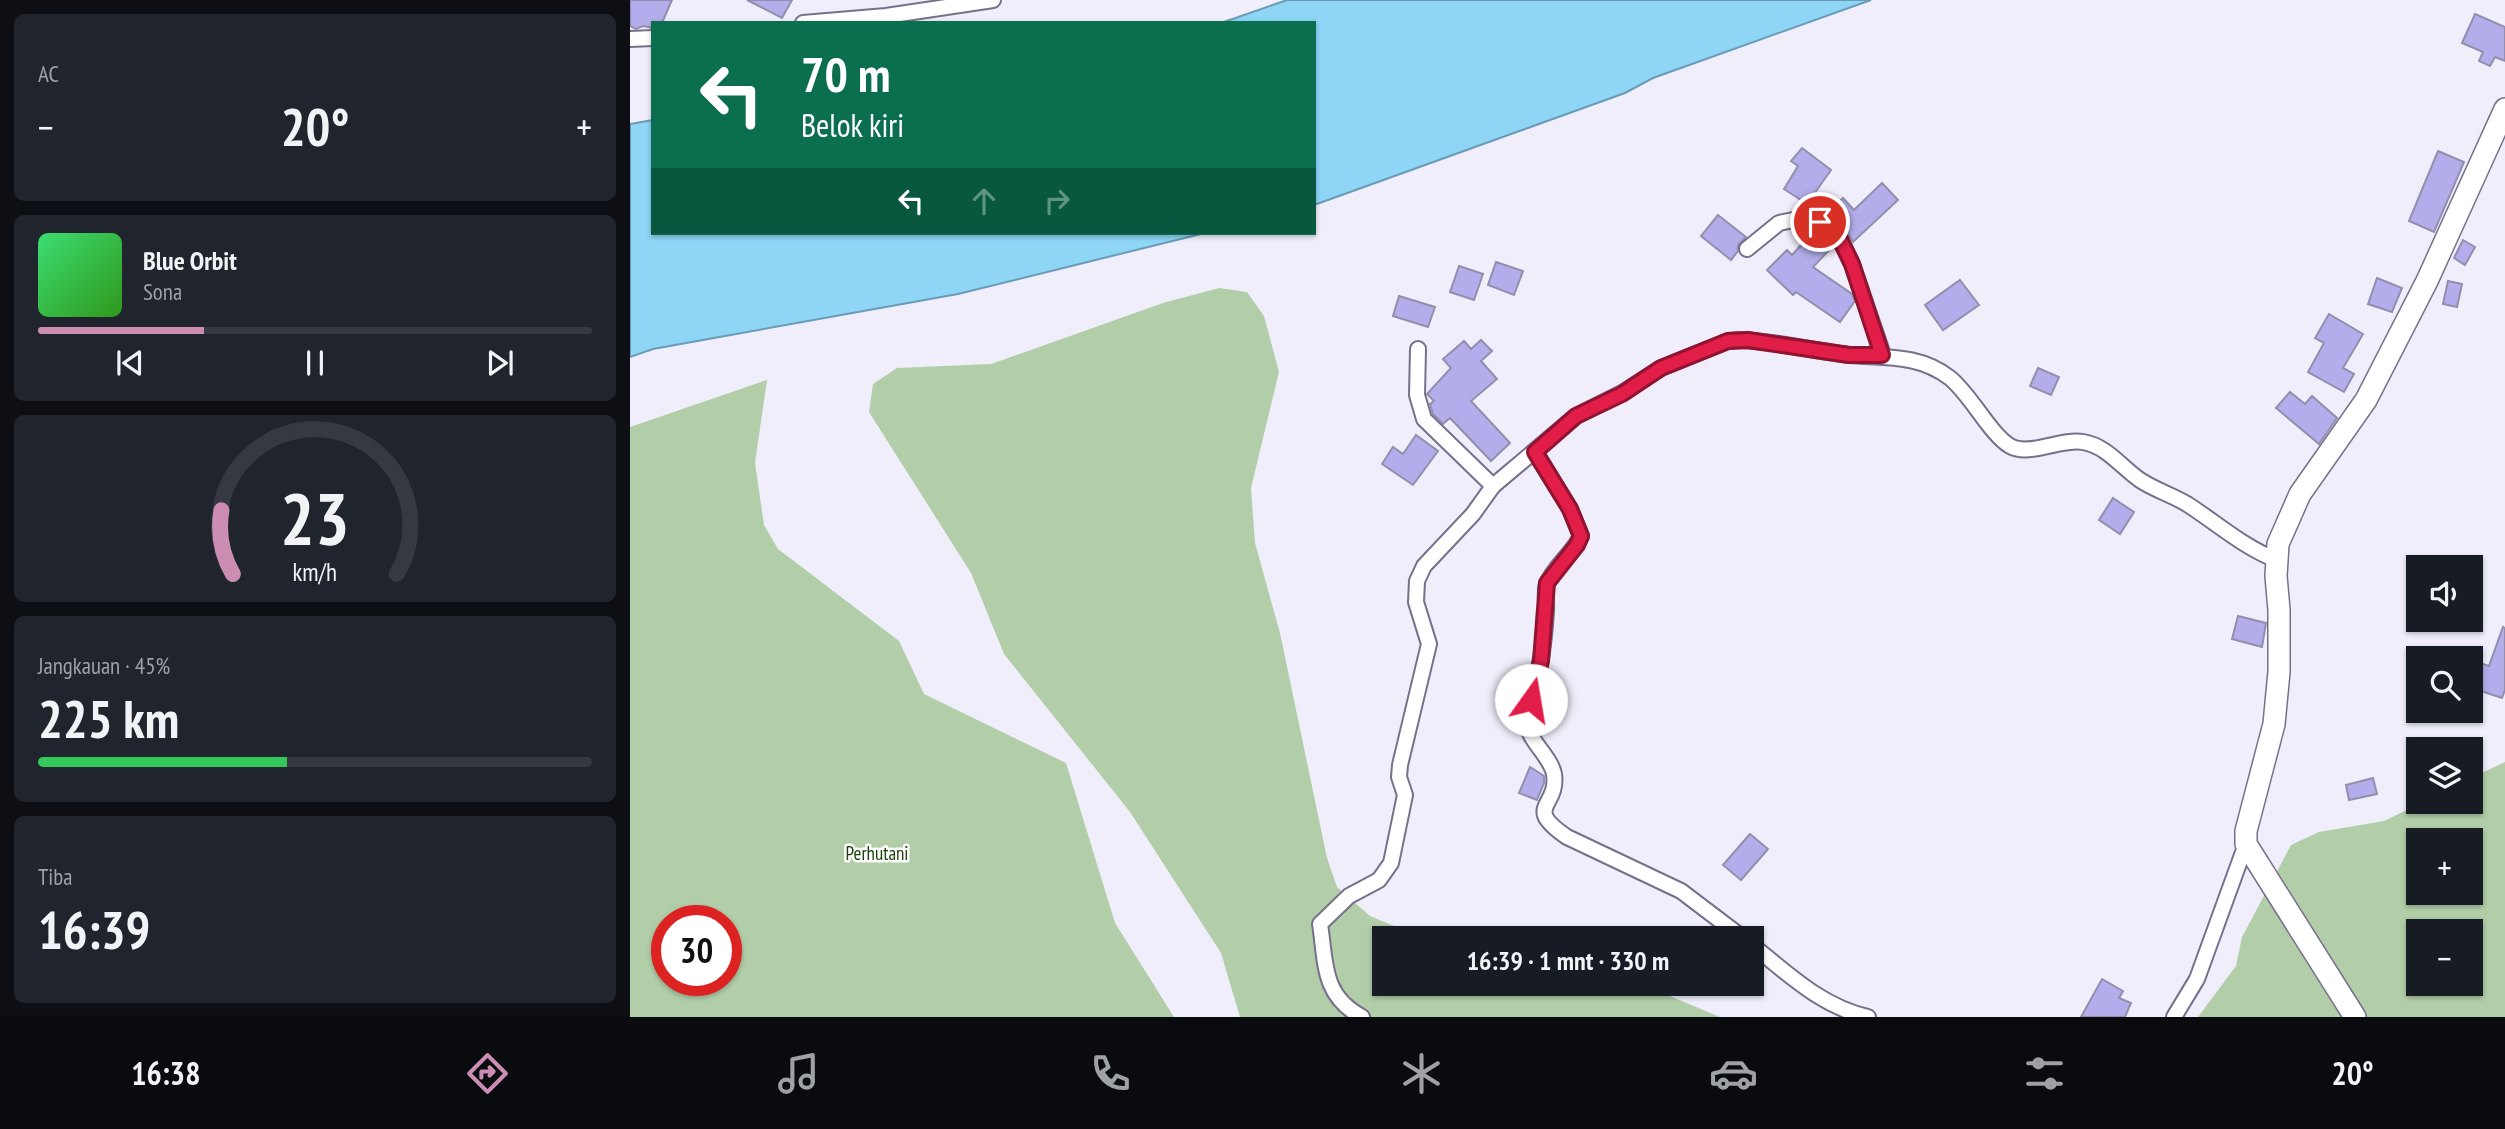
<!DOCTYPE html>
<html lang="id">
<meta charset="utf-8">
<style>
:root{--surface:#171b24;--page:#20242c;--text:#f1f3f6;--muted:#9ea1a6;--line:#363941;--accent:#cb8db2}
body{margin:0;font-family:"PT Sans Narrow",sans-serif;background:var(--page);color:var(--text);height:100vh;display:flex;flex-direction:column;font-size:26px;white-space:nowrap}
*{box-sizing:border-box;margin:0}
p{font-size:23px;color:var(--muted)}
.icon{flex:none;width:38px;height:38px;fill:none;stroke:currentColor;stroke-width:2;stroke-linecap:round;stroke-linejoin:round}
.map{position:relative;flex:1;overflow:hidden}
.panel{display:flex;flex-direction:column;gap:14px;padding:14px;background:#0d0f14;width:630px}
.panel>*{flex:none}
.hud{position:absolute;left:21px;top:21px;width:665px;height:214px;border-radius:0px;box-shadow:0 2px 5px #0004;background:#0b6e4f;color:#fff;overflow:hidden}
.tools{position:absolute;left:1776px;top:555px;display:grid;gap:14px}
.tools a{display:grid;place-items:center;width:77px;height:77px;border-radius:0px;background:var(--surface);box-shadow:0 2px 5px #0004;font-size:35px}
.speed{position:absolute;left:21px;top:905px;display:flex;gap:14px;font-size:35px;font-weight:700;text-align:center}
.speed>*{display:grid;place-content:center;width:91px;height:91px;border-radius:50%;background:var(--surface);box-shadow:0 2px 5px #0004;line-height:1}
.speed .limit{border:10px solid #d22;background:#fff;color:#111}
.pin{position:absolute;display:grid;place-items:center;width:60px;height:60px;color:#fff;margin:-30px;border:4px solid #fff;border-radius:50%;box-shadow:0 2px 7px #0007}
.me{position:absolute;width:77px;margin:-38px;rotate:13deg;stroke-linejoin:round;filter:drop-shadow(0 0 5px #0008)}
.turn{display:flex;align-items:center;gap:24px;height:147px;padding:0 35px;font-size:32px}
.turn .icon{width:91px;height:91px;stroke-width:2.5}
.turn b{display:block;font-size:49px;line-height:60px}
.lanes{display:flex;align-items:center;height:66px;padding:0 35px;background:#0003;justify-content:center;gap:35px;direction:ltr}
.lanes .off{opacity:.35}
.big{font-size:52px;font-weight:800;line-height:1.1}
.panel .tile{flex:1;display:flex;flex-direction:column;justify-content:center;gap:10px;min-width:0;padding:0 24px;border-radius:10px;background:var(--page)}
.panel .dial{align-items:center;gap:0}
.dial svg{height:182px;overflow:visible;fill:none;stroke:var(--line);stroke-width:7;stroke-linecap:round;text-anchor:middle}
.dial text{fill:var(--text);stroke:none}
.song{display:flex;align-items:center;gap:21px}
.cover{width:84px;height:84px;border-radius:10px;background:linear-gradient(135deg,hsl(140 70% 55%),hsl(110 70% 35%))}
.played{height:7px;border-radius:4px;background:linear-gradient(90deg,var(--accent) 30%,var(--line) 30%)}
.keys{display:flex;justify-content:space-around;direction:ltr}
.heat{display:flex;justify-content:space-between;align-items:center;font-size:38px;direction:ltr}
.charge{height:10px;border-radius:5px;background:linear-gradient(90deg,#34c759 45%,var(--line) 0)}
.trip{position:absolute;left:742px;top:926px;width:392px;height:70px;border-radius:0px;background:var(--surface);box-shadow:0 2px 5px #0004;font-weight:800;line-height:70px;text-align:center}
.menu{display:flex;height:112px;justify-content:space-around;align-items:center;background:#090b0e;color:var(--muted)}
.menu .icon{width:49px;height:49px}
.menu .current{color:var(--accent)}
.menu b{font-size:32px;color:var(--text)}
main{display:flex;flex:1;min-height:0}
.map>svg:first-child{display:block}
</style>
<main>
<section class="panel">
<div class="tile"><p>AC</p>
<div class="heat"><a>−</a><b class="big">20°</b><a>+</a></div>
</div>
<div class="tile">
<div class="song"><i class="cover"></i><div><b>Blue Orbit</b><p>Sona</p></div></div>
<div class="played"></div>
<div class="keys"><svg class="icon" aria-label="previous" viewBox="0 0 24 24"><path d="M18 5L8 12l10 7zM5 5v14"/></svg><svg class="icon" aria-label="pause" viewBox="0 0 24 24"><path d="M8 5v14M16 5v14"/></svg><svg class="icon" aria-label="next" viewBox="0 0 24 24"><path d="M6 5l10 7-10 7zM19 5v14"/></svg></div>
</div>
<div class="tile dial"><svg viewBox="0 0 100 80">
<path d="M14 69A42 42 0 1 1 86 69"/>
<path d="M14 69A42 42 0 0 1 9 41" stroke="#cb8db2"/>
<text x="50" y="56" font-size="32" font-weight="700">23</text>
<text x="50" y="72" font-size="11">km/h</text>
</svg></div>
<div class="tile"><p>Jangkauan · 45%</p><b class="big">225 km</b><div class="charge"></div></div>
<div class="tile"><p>Tiba</p><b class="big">16:39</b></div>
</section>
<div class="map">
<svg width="1875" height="1017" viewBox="0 0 1875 1017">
<rect width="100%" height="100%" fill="#f1eefb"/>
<!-- green -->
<g fill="#b1cea9" fill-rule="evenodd">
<path d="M589 288 617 292 634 316 649 372 621 488 625 543 650 633 697 858 707 887 740 916 793 938H754V984H1011L1090 1017H610L591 953 500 812 374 654 341 573 239 412 243 384 267 368 361 364 533 303Z"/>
<path d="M137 380 125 463 134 525 148 549 269 641 294 694 436 763 485 923 544 1017H0V427ZM37 920H96V980H37Z"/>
<path d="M1875 762V1017H1568L1606 966 1612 937 1661 845 1689 832 1754 821 1793 802H1841V778ZM1788 840H1841V892H1788ZM1788 931H1841V984H1788Z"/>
</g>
<!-- water -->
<g fill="#8ed5f6" stroke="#6a9bb6" stroke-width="2">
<path d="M657 0H1241L1023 78 995 93 684 205V23H591Z"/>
<path d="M23 120V233H575L328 294 23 349 0 357V124Z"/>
</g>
<!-- building -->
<g fill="#b3aeeb" stroke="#918fad" stroke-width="2">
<path d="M0 0H42L32 23H23V28L13 26 6 29 0 26Z"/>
<path d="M117 0H162L152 18Z"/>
<path d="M1845 14 1875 27V61L1865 57 1860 66 1849 61 1853 52 1832 43Z"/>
<path d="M1172 148 1201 170 1177 204 1154 189 1168 166 1161 161Z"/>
<path d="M1808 151 1834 162 1804 232 1779 221Z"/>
<path d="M1252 183 1268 200 1223 242 1215 228 1196 214 1213 198 1224 210Z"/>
<path d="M1088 215 1116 237 1108 245V251L1101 260 1071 236Z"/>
<path d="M1182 233 1191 241 1196 236 1203 246 1183 267 1222 294 1225 301 1210 322 1166 292 1163 295 1137 270 1157 250 1162 255Z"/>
<path d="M1833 240 1845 247 1835 265 1824 258Z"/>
<path d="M866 262 893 271 884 295 858 285Z"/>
<path d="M829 266 853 274 844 300 820 292Z"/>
<path d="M1747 278 1772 288 1762 312 1738 304Z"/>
<path d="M1330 280 1349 305 1313 330 1295 305Z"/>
<path d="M1818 281 1832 284 1827 307 1813 304Z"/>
<path d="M769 296 805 307 798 327 763 316Z"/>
<path d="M1699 314 1733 334 1713 368 1724 374 1714 392 1678 372 1694 343 1685 338Z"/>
<path d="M851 340 862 351 851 361 867 379 841 401 880 443 861 461 820 418 813 424 803 414 800 404 804 401 797 394 821 368 813 359 834 341 841 349Z"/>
<path d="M1408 368 1429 377 1421 395 1400 386Z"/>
<path d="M1660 392 1675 404 1682 396 1707 418 1689 444 1646 408Z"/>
<path d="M786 435 808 451 783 485 752 464 763 447 773 454Z"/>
<path d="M1483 498 1504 512 1490 534 1469 520Z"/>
<path d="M1608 616 1636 623 1632 647 1602 639Z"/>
<path d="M1873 627 1875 628V690L1872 698 1842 688 1850 663 1859 666Z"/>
<path d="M900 767 914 776V783L907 800 889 793Z"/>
<path d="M1743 778 1747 794 1719 800 1716 785Z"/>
<path d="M1120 834 1138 849 1111 880 1093 865Z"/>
<path d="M1472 979 1493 991 1489 998 1501 1003 1495 1017H1451Z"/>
</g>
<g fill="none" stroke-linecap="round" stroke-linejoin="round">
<!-- street casing -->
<g stroke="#77708c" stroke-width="18">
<g id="street">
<path d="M173 23 256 16 363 0"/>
<path d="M0 39 23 38"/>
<path d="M1117 249 1149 223 1168 219 1190 222 1201 228 1208 235 1222 264 1253 355"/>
<path d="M788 349 787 395 794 419 863 486"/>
<path d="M905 452 940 509 951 536C943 553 923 568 917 584 914 592 917 602 916 611 915 628 913 648 910 664 906 680 896 706 897 722 898 741 920 755 924 774 929 808 892 806 937 837L1051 891 1113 938"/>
<path d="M1122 945C1158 974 1192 1007 1238 1017"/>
<path d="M732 1017C692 996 696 963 690 924L719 896 749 880 761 863 775 795 769 777 770 765 799 644 786 602 787 581 794 566 843 514 863 486 946 416 992 393 1031 368 1098 341 1109 340C1146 341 1182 351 1219 355 1256 358 1289 354 1320 378 1341 395 1360 434 1380 446 1399 457 1431 438 1453 442 1477 446 1491 467 1510 480 1525 490 1542 495 1557 504 1588 524 1612 546 1646 560"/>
<path d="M1544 1017 1567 979 1616 844"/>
</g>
</g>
<!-- secondary casing -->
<g stroke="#77708c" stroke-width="24">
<path id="secondary" d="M1725 1017 1616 844V831L1644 724 1649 672V610L1646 576 1648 544 1670 494 1736 400 1797 281 1875 109"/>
</g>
<!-- street -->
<use href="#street" stroke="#fff" stroke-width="14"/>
<!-- secondary -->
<use href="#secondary" stroke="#fff" stroke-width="21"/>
</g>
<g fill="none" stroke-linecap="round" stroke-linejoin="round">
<!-- route casing -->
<g stroke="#92132f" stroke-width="18">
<path id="route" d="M901 700 911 661 917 583 947 545 951 536 940 509 905 452 946 416 992 394 1031 368 1098 341 1118 340 1219 355H1252L1222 264 1208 235 1190 222"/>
</g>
<!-- route -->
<use href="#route" stroke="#e11d48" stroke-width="12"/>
</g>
<g text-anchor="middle" stroke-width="5" stroke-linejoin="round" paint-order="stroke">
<!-- park labels -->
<g font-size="19" fill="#173f09" stroke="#fefefe">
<text x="247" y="860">Perhutani</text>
</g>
</g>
</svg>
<div class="tools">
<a><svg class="icon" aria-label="sound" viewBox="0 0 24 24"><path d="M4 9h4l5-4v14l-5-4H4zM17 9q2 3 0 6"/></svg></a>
<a><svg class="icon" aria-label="search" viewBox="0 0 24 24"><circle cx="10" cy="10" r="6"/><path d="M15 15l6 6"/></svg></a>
<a><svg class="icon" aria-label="layers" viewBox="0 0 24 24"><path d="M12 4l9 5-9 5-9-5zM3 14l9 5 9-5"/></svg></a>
<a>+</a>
<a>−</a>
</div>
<div class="speed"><div class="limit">30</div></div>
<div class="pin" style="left:1190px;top:222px;background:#d93025"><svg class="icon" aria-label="arrive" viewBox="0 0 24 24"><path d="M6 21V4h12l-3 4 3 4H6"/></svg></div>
<svg class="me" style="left:901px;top:700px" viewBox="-20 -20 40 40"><circle r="19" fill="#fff"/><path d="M0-13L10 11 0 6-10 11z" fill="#e11d48"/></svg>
<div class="trip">16:39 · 1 mnt · 330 m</div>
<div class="hud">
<div class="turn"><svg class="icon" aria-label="left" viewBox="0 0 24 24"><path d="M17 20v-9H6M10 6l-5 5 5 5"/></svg><div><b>70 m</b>Belok kiri</div></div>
<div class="lanes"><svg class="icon" aria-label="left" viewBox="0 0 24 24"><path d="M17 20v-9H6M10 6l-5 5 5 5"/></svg><svg class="icon off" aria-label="ahead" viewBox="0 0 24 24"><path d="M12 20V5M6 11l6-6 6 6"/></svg><svg class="icon off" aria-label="right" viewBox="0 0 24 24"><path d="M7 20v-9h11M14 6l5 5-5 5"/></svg></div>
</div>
</div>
</main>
<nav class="menu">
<b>16:38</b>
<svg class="icon current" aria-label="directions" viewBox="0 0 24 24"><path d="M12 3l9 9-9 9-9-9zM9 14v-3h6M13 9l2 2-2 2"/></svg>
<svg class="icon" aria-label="music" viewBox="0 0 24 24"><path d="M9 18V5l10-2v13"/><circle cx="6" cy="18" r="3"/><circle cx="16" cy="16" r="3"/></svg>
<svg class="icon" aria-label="phone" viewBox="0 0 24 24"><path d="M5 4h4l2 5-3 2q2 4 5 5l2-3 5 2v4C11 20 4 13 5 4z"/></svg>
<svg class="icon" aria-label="climate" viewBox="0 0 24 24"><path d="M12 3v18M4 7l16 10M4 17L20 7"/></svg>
<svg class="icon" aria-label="car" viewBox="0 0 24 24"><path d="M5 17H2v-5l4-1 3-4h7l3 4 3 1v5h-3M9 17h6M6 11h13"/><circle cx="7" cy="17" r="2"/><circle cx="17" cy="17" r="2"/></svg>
<svg class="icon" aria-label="filters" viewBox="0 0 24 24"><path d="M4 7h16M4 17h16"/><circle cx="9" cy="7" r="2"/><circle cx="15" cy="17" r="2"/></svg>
<b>20°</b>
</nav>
